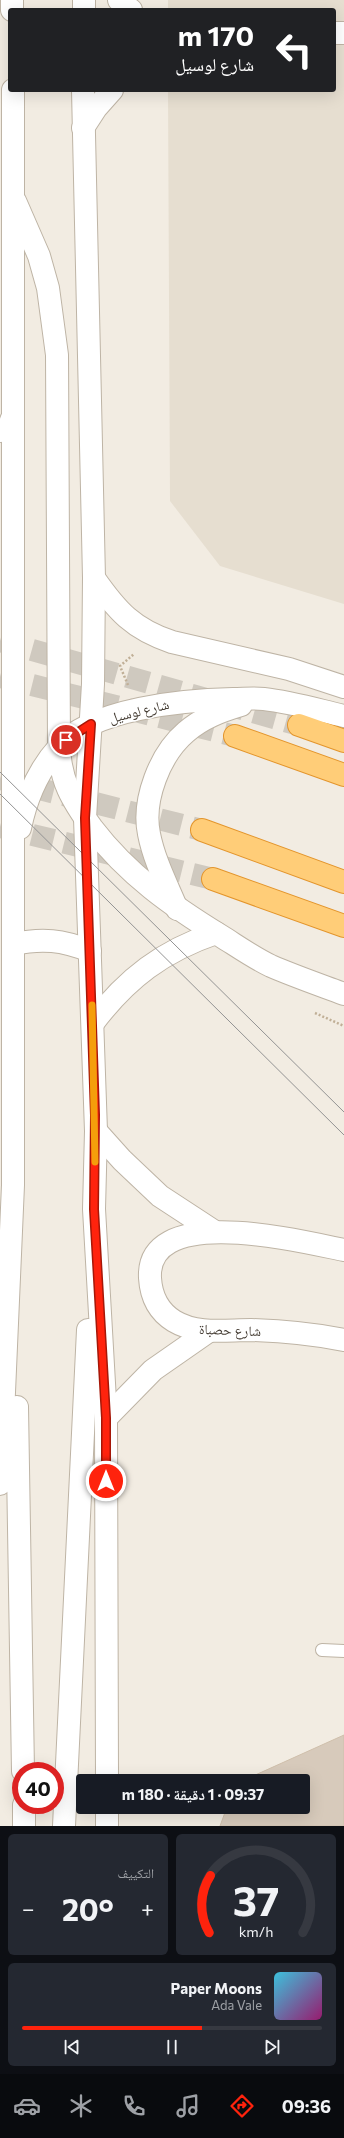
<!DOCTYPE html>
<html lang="ar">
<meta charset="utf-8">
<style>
:root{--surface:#171b24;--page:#242831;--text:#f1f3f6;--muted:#9ea1a6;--line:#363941;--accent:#ff230d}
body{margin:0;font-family:Commissioner,"Noto Naskh Arabic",sans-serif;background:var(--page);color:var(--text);direction:rtl;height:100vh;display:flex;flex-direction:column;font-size:15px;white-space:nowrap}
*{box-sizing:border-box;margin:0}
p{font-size:13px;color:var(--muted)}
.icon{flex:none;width:22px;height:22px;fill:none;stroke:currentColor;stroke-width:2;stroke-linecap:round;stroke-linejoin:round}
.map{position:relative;height:1826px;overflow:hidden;direction:ltr}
.side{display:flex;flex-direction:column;gap:8px;padding:8px;background:#0d0f14;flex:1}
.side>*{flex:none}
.top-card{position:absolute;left:8px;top:8px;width:328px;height:84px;border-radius:4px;box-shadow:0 4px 16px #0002;direction:rtl;background:#202124;color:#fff;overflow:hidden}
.speed{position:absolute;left:12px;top:1762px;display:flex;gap:8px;font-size:20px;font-weight:700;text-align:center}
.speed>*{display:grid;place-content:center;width:52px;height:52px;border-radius:50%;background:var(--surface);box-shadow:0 4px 16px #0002;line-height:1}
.speed .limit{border:6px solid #d22;background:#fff;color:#111}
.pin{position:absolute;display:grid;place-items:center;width:34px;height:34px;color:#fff;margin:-17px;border:2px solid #fff;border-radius:50%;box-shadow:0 1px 4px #0007}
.me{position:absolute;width:44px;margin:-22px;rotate:0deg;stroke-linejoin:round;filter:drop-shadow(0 0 3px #0008)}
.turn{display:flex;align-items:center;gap:14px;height:84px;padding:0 16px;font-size:18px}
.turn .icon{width:52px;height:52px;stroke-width:2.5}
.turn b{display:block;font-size:28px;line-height:34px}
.big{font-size:30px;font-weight:700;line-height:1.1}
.side .tile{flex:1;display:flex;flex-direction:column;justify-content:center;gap:6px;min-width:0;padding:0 14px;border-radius:6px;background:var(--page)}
.side .dial{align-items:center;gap:0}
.dial svg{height:104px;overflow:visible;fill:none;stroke:var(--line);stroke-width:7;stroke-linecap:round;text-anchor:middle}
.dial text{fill:var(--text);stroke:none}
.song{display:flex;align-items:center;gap:12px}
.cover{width:48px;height:48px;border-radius:6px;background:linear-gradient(135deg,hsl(190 70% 55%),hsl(320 70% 35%))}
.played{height:4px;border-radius:2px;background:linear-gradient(90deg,var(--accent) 60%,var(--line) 60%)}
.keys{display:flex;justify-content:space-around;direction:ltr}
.heat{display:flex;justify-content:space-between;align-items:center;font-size:22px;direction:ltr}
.side .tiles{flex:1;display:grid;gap:8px;grid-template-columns:1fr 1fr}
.tile:last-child{grid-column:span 2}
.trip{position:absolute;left:76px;top:1774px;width:234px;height:40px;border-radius:4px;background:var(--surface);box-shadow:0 4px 16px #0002;font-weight:700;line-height:40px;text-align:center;direction:rtl}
.tabs{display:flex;height:64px;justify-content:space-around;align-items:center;background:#090b0e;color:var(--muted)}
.tabs .icon{width:28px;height:28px}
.tabs .current{color:var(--accent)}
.tabs b{font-size:18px;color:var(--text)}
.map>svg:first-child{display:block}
</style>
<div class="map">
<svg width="344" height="1826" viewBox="0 0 344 1826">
<rect width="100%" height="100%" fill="#f2ece2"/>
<!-- residential -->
<path fill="#e6ded0" d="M168 0H344V604L220 566 170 501 168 90H334V10H168Z"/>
<!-- building -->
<path fill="#d7cabb" stroke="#cfbfab" d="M344 1735V1826H220L227 1807H303V1781H242Z"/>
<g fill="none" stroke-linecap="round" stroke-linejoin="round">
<!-- trunk-tunnel -->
<g stroke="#cfc9bf" stroke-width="22" stroke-dasharray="22 11" stroke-linecap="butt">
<path d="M0 641 299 725"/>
<path d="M0 677 235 736"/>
<path d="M0 779 202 830"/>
<path d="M0 827 213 879"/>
</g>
<!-- service casing -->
<g stroke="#beb4a5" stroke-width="14">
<g id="service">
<path d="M0 436 7 417"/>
<path d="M322 1650 344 1651"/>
</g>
</g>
<!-- minor casing -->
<g stroke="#beb4a5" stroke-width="24">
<g id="minor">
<path d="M119 0 131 10"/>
<path d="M334 33H344"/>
<path d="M83 128 96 108 112 90"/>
<path d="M96 1131 122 1160 160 1196 215 1232"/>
<path d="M344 1250C304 1242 146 1202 150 1278 151 1295 158 1311 174 1321 197 1335 225 1330 251 1330 282 1331 314 1334 344 1340"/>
<path d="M106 1418 153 1370 209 1331"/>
</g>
</g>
<!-- tertiary casing -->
<g stroke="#beb4a5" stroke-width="24">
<g id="tertiary">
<path d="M12 0V10"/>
<path d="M84 10V0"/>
<path d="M83 90 94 578 93 684 85 818 96 1131 94 1209 106 1418 107 1781"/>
<path d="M15 201 39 256 48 288 57 355 59 746C60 781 72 800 92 828 128 875 172 906 221 936 237 946 254 958 271 966 294 976 320 985 344 994"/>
<path d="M94 578C117 611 133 629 172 642L289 669 344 687"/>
<path d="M20 828C26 799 39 769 59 747 92 708 185 700 233 699 243 699 254 698 264 699 291 702 318 710 344 716"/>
<path d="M177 909C167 885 154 860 149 834 142 800 160 754 186 732 202 718 221 711 241 705"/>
<path d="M13 944C43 938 62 940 90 951"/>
<path d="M93 1023C127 978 163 951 216 933"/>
<path d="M17 1407 23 1771"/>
<path d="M0 1484 13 1185V90"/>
<path d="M24 1805V1826"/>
<path d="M107 1807V1826"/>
<path d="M64 1826 88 1330"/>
</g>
</g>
<!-- trunk casing -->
<g stroke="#e3952c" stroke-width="24">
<g id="trunk">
<path d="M299 725 344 741"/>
<path d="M235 736 344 775"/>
<path d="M202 830 344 882"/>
<path d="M213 879 344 926"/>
</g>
</g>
<!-- path -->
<g stroke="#c0af96" stroke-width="2.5" stroke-dasharray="2 2" stroke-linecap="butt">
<path d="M128 685 120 666 134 654"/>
<path d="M315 1013 344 1026"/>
</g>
<!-- service -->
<use href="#service" stroke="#fff" stroke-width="12"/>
<!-- minor -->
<use href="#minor" stroke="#fff" stroke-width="22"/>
<!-- tertiary -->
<use href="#tertiary" stroke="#fff" stroke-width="22"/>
<!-- trunk -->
<use href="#trunk" stroke="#ffcd78" stroke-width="22"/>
<!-- tram -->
<g stroke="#939393" stroke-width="1">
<path d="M0 772 344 1112"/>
<path d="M0 794 344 1135"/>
</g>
</g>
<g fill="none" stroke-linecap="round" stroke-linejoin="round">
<!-- route casing -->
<g stroke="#a61708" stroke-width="10">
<path id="route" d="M66 740 91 724 85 818 95 1115 94 1209 106 1418V1481"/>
</g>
<!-- route -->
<use href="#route" stroke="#ff230d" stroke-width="7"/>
<!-- slow -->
<path stroke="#f59e0b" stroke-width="7" d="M92 1005 95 1162"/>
</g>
<g text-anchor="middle" stroke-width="3" stroke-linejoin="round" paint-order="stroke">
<!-- street labels -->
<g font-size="14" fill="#443c33" stroke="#fff">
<text transform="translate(139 711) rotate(-14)" y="5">شارع لوسيل</text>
<text transform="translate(230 1330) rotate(2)" y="5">شارع حصباة</text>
</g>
</g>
</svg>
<div class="speed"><div class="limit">40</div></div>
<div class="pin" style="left:66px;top:740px;background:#d93025"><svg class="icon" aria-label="arrive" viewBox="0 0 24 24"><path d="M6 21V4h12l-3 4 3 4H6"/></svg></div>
<svg class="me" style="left:106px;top:1481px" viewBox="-20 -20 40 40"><circle r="17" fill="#ff230d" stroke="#fff" stroke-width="3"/><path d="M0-11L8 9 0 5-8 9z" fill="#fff"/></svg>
<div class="trip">09:37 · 1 دقيقة · 180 m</div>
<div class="top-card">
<div class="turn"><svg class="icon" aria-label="left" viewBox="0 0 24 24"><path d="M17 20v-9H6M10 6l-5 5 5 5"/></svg><div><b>170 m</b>شارع لوسيل</div></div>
</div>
</div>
<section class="side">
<div class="tiles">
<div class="tile dial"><svg viewBox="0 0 100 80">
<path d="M14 69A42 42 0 1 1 86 69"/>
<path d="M14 69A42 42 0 0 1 15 25" stroke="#ff230d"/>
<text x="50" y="56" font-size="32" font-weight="700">37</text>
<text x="50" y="72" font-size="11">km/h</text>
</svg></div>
<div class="tile"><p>التكييف</p>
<div class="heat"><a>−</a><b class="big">20°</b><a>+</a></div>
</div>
<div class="tile">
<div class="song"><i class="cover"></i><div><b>Paper Moons</b><p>Ada Vale</p></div></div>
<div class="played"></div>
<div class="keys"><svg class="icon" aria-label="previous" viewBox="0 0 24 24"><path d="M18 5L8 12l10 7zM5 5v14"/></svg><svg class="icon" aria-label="pause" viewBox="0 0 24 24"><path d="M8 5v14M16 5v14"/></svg><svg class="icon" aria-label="next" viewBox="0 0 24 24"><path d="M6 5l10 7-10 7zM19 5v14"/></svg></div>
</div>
</div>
</section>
<nav class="tabs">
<b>09:36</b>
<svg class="icon current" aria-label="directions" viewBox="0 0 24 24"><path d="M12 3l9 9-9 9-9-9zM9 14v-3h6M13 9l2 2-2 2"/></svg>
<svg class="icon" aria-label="music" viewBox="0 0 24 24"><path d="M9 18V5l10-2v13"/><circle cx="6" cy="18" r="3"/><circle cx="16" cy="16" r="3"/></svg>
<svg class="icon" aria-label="phone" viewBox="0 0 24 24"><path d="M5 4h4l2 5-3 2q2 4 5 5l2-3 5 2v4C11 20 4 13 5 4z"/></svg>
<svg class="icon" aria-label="climate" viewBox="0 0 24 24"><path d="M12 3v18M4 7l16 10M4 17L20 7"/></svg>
<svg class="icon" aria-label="car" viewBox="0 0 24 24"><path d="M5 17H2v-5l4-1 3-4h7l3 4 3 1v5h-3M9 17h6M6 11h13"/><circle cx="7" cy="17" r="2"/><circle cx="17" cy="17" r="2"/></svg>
</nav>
